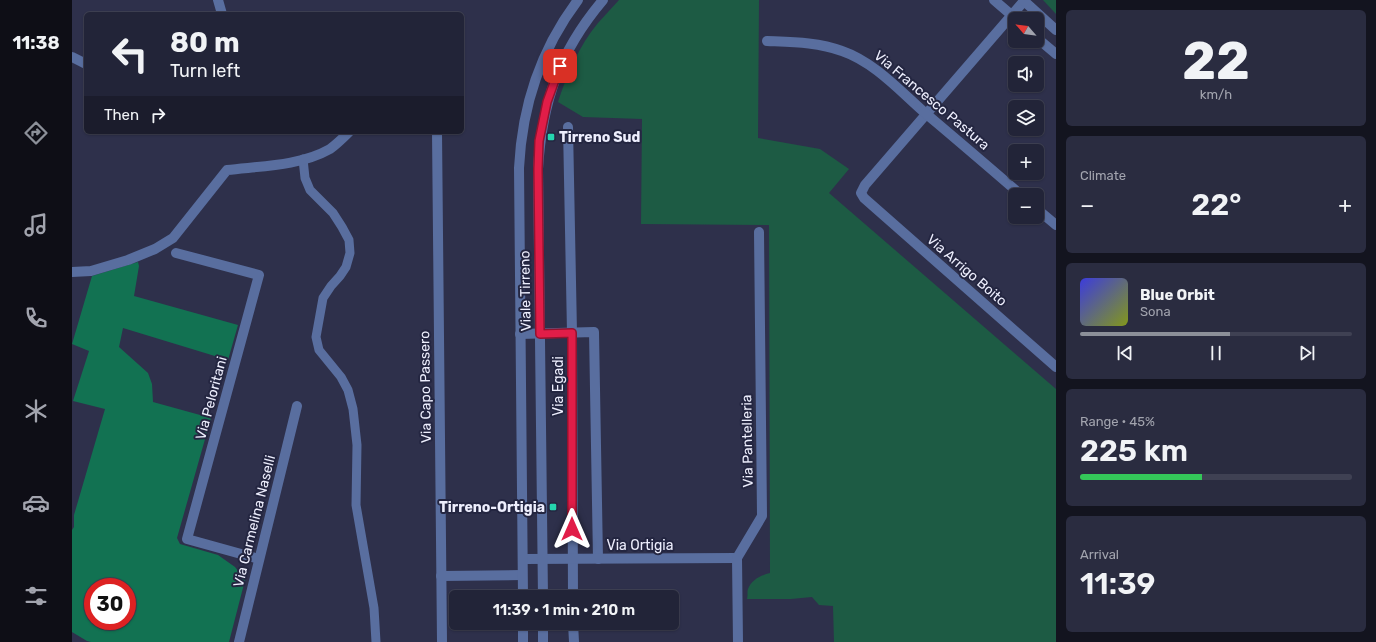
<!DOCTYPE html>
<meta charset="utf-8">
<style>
:root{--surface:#222438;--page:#2a2c40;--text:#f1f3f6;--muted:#a2a4ae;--line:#3f4153;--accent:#8c9099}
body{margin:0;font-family:Rubik,sans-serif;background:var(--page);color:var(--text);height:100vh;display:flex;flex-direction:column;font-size:15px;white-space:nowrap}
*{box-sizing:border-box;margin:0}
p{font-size:13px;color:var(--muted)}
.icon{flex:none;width:22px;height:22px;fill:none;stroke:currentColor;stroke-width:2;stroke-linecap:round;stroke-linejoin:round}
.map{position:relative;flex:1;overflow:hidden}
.sheet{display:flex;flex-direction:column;gap:10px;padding:10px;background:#13141f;width:320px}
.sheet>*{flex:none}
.hud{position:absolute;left:12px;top:12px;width:380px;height:122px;border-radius:6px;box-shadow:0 1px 3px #0004,0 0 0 1px var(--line);background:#222438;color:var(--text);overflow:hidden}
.needle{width:26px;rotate:298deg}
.controls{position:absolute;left:936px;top:12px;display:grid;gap:8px}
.controls a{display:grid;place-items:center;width:36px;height:36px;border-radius:6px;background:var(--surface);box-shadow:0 1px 3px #0004,0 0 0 1px var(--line);font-size:20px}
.speed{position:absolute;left:12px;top:578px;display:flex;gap:8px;font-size:20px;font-weight:700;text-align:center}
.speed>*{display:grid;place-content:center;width:52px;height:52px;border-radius:50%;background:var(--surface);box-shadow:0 1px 3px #0004,0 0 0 1px var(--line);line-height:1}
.speed .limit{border:6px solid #d22;background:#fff;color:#111}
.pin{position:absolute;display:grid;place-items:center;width:34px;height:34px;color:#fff;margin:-17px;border-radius:8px;box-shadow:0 2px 6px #0006}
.me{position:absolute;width:44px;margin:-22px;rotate:0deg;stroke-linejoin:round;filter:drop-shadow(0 0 3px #0008)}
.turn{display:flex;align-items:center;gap:14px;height:84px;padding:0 20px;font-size:18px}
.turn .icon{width:52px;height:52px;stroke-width:2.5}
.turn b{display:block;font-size:28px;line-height:34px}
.then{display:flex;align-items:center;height:38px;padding:0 20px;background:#0003;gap:8px;font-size:15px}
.big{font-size:30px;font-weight:600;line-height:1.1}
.sheet .widget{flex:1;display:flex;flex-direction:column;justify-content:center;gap:6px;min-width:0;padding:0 14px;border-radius:6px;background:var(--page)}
.sheet .dial{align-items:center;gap:0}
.dial b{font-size:52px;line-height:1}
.song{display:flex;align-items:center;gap:12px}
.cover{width:48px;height:48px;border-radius:6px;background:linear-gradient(135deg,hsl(240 70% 55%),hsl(70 70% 35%))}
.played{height:4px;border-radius:2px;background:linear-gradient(90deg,var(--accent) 55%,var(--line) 55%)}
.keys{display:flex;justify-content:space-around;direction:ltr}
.heat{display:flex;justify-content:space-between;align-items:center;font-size:22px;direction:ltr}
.charge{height:6px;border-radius:3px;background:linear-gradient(90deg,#34c759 45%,var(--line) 0)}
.trip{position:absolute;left:377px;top:590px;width:230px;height:40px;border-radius:6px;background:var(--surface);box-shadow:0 1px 3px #0004,0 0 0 1px var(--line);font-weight:600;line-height:40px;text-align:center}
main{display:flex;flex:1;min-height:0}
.tab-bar{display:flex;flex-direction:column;width:72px;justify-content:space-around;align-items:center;background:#0e0e16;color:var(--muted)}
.tab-bar .icon{width:28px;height:28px}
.tab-bar .on{color:var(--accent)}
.tab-bar b{font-size:18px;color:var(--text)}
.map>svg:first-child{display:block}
</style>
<main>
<nav class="tab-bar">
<b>11:38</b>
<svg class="icon on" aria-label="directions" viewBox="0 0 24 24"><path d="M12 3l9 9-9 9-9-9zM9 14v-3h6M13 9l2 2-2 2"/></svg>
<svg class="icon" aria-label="music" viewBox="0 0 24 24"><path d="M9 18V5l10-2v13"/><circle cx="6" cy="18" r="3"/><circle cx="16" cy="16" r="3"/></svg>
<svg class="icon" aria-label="phone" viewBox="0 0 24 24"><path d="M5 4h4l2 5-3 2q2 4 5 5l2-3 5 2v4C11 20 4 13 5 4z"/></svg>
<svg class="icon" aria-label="climate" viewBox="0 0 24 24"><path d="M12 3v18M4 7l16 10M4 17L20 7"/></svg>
<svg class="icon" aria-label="car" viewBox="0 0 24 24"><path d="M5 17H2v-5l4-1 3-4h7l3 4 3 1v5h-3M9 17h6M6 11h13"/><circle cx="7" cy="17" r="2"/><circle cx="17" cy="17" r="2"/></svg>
<svg class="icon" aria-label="filters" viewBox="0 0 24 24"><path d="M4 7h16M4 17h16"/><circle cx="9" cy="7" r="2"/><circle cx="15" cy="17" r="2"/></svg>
</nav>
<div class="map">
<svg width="984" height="642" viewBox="0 0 984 642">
<rect width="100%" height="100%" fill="#2e304b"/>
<!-- green -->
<g fill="#1d5b44">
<path d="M547 0H687L686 138 748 149 777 169 757 193 984 389V642H762L761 606 747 605 740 597 719 599H675C676 596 675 591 676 589 680 579 690 575 698 573L697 225 569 224 570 119 511 117 486 102C495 74 507 46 526 23 533 15 540 8 547 0Z"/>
<path d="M971 0H984V14Z"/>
</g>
<!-- forest -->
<path fill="#127252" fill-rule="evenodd" d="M66 262 67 266 62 296 166 325 156 360 51 328 47 347 76 373 80 384 81 402 139 418 105 538 108 544 146 555 163 567 173 580 157 642H19L15 641 0 632V530L2 527V515L33 409 1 401 17 351 0 344 20 276ZM21 587H55V621H21Z"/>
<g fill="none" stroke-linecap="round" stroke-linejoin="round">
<!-- service -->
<path stroke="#596e9f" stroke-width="9" d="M231 159 233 178 238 190 261 213 270 227 277 240 278 253 274 267 268 276 259 286 251 298 244 337 247 350 269 377 276 390 281 409 285 445 284 505 302 608 304 642"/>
<!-- minor -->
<g stroke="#596e9f" stroke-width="10">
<path d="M146 0 150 14"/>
<path d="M952 1 793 185 789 193 792 198 984 367"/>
<path d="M695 41C720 42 746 42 770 51 802 62 827 90 852 112 885 140 917 167 949 195"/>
<path d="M0 57 14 64"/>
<path d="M496 127 500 333 501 597"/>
<path d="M365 132 370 642"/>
<path d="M965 209 984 225"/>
<path d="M104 253 187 275 115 539 187 559"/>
<path d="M0 272 19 271 56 260 83 249 101 238 155 170C189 166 228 166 258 149 265 144 271 138 277 132"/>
<path d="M448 334 522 332 526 559"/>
<path d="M451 559 665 558"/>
<path d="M369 576 450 575"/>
<path d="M501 623 502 642"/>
<path d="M167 642 225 406"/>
<path d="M666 642 665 558 690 516 687 232"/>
</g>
<!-- tertiary -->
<g stroke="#596e9f" stroke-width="10">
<path d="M922 0 944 19"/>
<path d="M951 0 984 30"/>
<path d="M965 38 984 54"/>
<path d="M451 597 447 168C450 106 469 49 506 0"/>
<path d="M471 597 466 169C470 102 487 52 531 0"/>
<path d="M451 623V642"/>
<path d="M471 623V642"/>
</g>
</g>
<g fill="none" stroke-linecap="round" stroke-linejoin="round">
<!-- route casing -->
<g stroke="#92132f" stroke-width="10">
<path id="route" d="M488 66 475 102 467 141 466 169 468 334 500 333V529"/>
</g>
<!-- route -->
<use href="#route" stroke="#e11d48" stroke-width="7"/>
</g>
<!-- markers -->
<g fill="#25d5ae" stroke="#242641" stroke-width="1.5">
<rect x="475" y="133" width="8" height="8" rx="2"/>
<rect x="477" y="503" width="8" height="8" rx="2"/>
</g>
<g text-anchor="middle" stroke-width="4" stroke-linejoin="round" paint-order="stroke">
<!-- street labels -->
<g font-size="14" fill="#edeefd" stroke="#242641">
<text transform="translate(860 100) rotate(40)" y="5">Via Francesco Pastura</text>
<text transform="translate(895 270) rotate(41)" y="5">Via Arrigo Boito</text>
<text transform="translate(453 291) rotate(-91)" y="5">Viale Tirreno</text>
<text transform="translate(486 386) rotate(-90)" y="5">Via Egadi</text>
<text transform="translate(353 387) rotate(-91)" y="5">Via Capo Passero</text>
<text transform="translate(139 398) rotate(-75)" y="5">Via Peloritani</text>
<text transform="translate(675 441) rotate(-91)" y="5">Via Pantelleria</text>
<text transform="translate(182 521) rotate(-76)" y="5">Via Carmelina Naselli</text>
<text x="568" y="550">Via Ortigia</text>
</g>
<!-- poi labels -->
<g font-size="14" font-weight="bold" fill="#edeefd" stroke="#242641" text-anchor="start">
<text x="487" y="142">Tirreno Sud</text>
<text x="473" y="512" text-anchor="end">Tirreno-Ortigia</text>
</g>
</g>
</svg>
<div class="controls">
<a><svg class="needle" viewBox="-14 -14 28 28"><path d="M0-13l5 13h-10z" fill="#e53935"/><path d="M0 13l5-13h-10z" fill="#a2a4ae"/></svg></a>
<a><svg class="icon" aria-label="sound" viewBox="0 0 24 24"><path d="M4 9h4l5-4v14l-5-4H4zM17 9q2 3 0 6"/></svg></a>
<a><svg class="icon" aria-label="layers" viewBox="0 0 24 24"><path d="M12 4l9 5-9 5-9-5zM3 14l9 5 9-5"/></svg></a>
<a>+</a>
<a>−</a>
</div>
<div class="speed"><div class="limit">30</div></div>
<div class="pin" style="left:488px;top:66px;background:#d93025"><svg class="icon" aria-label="arrive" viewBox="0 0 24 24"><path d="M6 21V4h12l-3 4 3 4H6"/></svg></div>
<svg class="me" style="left:500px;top:529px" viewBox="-20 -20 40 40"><path d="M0-17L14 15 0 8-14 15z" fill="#e11d48" stroke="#fff" stroke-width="4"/></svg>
<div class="trip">11:39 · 1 min · 210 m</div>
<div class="hud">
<div class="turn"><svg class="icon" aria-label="left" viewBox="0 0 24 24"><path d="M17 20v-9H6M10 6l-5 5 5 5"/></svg><div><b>80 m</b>Turn left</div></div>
<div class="then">Then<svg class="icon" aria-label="right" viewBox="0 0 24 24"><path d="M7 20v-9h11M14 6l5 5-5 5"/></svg></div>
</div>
</div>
<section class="sheet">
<div class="widget dial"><b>22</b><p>km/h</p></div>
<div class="widget"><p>Climate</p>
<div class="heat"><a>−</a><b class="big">22°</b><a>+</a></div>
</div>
<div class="widget">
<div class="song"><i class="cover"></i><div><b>Blue Orbit</b><p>Sona</p></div></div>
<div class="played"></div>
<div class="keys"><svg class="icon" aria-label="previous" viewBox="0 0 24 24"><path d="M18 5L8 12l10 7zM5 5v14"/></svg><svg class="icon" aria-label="pause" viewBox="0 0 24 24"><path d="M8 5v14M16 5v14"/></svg><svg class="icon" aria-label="next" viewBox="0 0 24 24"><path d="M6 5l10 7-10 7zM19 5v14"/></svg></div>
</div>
<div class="widget"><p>Range · 45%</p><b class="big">225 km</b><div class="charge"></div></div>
<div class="widget"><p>Arrival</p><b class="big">11:39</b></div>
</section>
</main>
